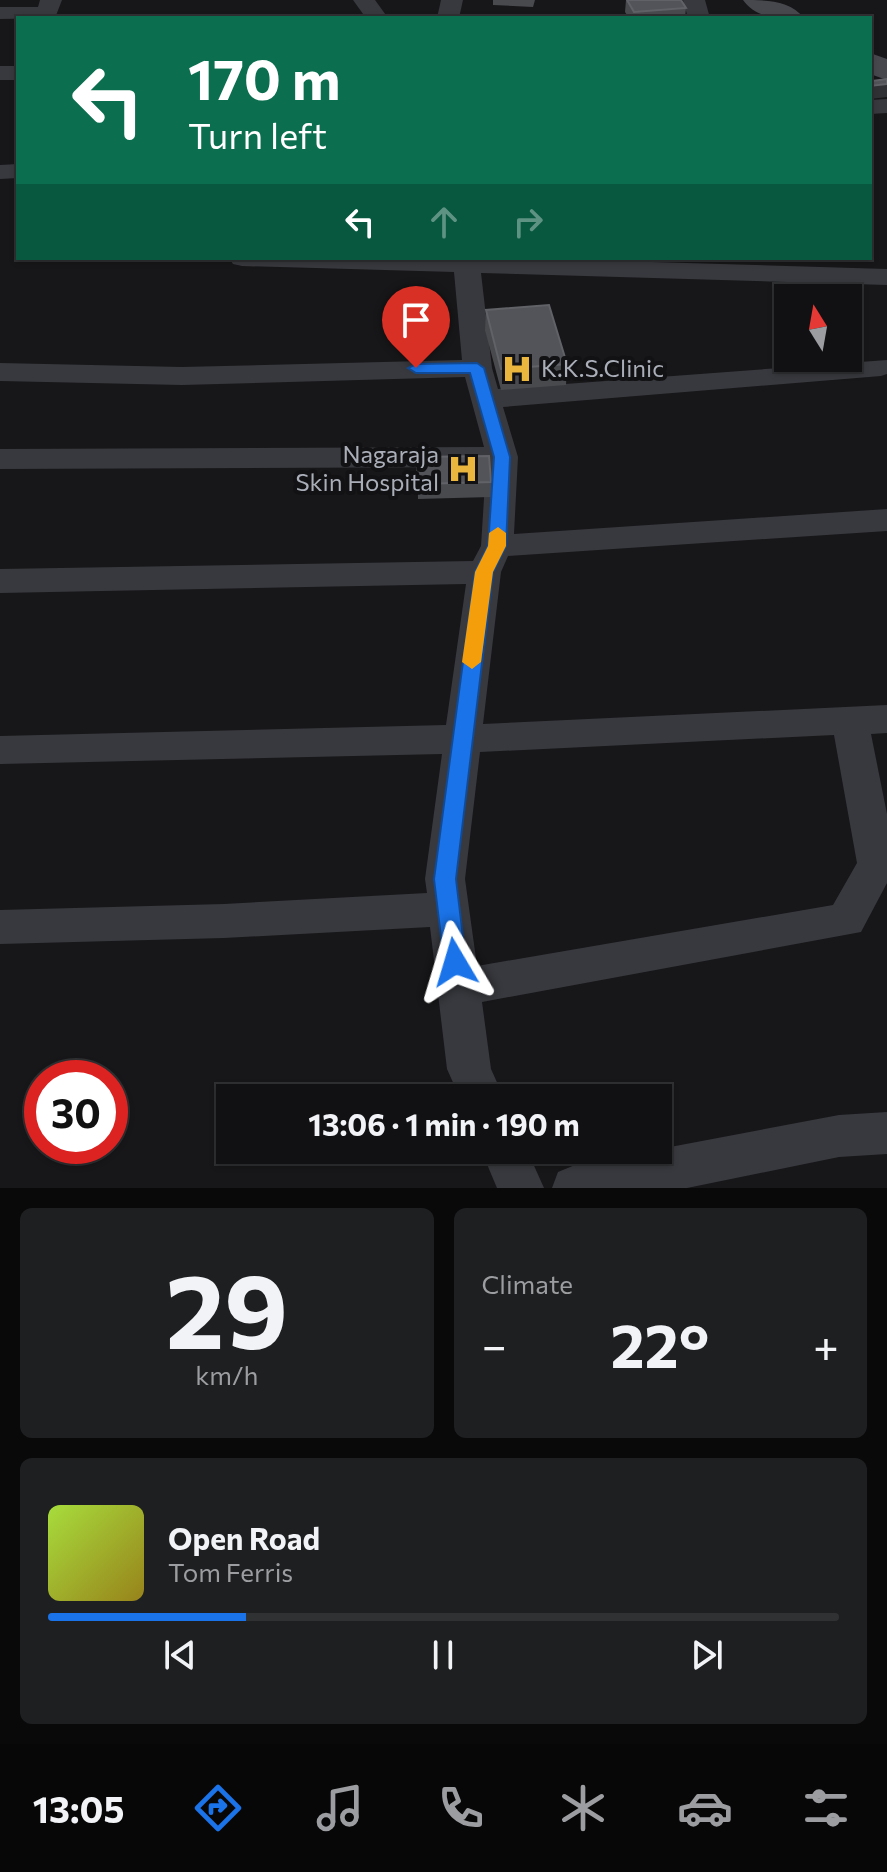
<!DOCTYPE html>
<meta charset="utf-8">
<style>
:root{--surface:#111113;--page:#1e1f21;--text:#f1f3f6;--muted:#9c9da0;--line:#303133;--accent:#1a73e8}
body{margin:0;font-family:Commissioner,sans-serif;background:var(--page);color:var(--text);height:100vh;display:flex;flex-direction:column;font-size:30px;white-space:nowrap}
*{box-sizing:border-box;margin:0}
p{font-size:26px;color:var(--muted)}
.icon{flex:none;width:44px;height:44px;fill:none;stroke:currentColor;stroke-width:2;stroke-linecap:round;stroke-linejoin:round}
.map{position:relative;height:1188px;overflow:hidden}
.sheet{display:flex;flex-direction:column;gap:20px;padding:20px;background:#09090a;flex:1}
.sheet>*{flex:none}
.top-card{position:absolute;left:16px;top:16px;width:856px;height:244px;border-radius:0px;box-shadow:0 2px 6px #0004,0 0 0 2px var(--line);background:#0b6e4f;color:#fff;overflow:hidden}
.needle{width:52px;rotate:349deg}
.fabs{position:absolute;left:774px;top:284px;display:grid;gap:16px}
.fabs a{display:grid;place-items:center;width:88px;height:88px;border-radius:0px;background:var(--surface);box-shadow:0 2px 6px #0004,0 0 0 2px var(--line);font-size:40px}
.speed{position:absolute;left:24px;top:1060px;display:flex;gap:16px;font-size:40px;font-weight:700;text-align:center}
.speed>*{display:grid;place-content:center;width:104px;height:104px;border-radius:50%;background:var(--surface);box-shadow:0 2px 6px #0004,0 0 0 2px var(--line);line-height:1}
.speed .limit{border:12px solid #d22;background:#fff;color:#111}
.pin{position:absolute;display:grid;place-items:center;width:68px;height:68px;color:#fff;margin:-82px -34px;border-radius:50% 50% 50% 0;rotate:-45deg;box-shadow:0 0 8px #0007}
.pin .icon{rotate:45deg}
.me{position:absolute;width:88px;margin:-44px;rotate:353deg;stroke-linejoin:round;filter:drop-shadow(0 0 6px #0008)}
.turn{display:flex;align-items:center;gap:28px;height:168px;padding:0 40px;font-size:36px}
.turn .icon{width:104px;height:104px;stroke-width:2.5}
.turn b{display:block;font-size:56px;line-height:68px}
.lanes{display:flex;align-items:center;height:76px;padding:0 40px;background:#0003;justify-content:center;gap:40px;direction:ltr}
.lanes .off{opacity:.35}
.big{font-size:60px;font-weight:700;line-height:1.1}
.sheet .card{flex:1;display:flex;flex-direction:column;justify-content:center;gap:12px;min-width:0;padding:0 28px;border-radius:12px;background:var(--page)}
.sheet .dial{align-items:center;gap:0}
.dial b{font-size:104px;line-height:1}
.song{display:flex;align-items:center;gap:24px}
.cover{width:96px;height:96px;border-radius:12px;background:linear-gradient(135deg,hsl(80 70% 55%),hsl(50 70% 35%))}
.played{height:8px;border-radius:4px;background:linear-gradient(90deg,var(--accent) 25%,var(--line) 25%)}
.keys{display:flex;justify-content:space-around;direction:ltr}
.heat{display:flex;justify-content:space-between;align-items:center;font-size:44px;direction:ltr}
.sheet .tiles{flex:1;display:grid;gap:20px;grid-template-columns:1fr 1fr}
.card:last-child{grid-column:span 2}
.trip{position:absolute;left:216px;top:1084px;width:456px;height:80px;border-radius:0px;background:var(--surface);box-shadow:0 2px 6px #0004,0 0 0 2px var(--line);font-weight:700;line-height:80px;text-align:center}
.tab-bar{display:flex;height:128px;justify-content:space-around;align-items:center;background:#070708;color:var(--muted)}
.tab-bar .icon{width:56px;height:56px}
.tab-bar .on{color:var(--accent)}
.tab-bar b{font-size:36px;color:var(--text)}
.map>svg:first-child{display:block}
</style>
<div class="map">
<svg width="887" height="1188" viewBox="0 0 887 1188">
<rect width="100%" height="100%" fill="#171719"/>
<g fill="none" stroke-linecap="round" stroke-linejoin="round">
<!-- minor -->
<g fill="#38393e" fill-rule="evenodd">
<path d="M40 0H62L55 18 0 19V7H38Z"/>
<path d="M353 0H375L388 18H366Z"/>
<path d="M441 0H463L459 18H437Z"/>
<path d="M683 0H705L710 18H688Z"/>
<rect x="0" y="66" width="18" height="14"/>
<path d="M887 99V113L870 114V100Z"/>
<path d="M18 164V178L0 179V165Z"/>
<path d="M229 258H515L887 269V285L481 273 492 368 498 389 887 360V374L881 376 503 407 518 457 514 534 887 509V531L508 556 501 572 483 724 887 705V733L871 734 887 814V883L861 932 482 1002 491 1069 504 1098H460L447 1069 430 927 224 938 0 944V910L224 904 427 893 425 879 442 754 0 764V736L446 725 466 584 0 593V569L473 561 481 546 486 467 0 469V449L484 447 465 377 182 385 0 381V363L182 367 462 360 454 272 242 266 233 264ZM834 735 857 863 833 905 477 966 465 879 480 752Z"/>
<path d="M887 1112V1154L839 1157 687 1188H552L558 1172 575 1165 839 1115Z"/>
<path d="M481 1150H527L544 1188H497Z"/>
</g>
<!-- secondary -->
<g fill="#46484e" fill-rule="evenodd">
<path d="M743 0C765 0 790 0 804 18 782 18 757 20 743 0Z"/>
<path d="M870 53 887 59V80L870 74Z"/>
</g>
</g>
<!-- wall -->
<g fill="#484a4e">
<path d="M493 0H535L533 7 493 5Z"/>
<path d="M626 0 686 8 685 18H629L625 12Z"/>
<path d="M486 310 567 364 566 385 501 390 485 330Z"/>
<path d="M417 457 491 482V497L418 499Z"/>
</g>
<!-- shaded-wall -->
<path fill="#303134" d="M887 84V97L870 99V86Z"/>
<!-- building -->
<g fill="#535459" stroke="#606268" stroke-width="2">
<path d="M627 0H681L686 8 634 12Z"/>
<path d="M870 78 872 81 887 79V84L870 86Z"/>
<path d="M549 305 567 364 501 369 486 310Z"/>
<path d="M489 456 491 482 418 484 417 457Z"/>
</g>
<!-- route -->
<path fill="#1a73e8" stroke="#114b97" stroke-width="2" d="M477 363 484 368 510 457 506 546 493 572 456 879 466 962 463 968 455 971 447 968 444 962 434 879 475 572 488 546 494 457 470 373H416L408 368 416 364Z"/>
<!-- slow -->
<path fill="#f59e0b" d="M498 527 506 533V546L493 572 481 662 472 669 462 662 475 572 488 546 489 533Z"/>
<!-- icons -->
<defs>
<g id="hospital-bare" transform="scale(2.4)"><path d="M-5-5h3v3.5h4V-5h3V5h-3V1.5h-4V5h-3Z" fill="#eab63e" stroke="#121214" stroke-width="2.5" paint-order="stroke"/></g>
</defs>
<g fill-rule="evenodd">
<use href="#hospital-bare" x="517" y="369"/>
<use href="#hospital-bare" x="463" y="469"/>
</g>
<g text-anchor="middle" stroke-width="8" stroke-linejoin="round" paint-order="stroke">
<!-- poi labels -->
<g font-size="24" fill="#aaaeb8" stroke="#121214" text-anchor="start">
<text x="541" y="377">K.K.S.Clinic</text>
<text x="439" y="463" text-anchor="end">Nagaraja<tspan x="439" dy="28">Skin Hospital</tspan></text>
</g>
</g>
</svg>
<div class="fabs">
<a><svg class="needle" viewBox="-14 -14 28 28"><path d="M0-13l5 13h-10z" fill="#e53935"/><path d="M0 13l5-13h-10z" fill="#9c9da0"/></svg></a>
</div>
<div class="speed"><div class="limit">30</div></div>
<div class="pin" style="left:416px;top:368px;background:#d93025"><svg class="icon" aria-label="arrive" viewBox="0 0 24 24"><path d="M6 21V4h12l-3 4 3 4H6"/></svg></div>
<svg class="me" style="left:455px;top:962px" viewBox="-20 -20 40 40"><path d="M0-17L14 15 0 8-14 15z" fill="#1a73e8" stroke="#fff" stroke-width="4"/></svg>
<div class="trip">13:06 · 1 min · 190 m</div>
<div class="top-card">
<div class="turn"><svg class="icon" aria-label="left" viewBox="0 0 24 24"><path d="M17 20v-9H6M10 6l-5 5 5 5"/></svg><div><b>170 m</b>Turn left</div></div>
<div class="lanes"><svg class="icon" aria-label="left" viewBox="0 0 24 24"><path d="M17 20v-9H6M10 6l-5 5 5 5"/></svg><svg class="icon off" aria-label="ahead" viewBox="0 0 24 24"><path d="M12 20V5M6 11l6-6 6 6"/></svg><svg class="icon off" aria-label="right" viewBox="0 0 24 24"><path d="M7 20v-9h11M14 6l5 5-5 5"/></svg></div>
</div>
</div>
<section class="sheet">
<div class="tiles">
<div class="card dial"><b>29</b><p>km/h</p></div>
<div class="card"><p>Climate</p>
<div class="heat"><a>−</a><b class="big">22°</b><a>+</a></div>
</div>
<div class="card">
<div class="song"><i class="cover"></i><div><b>Open Road</b><p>Tom Ferris</p></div></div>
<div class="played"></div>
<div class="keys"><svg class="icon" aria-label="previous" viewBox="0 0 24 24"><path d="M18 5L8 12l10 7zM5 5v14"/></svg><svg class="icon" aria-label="pause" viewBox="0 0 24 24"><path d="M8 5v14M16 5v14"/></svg><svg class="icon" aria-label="next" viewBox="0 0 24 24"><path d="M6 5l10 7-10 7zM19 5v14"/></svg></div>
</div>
</div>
</section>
<nav class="tab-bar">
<b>13:05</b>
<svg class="icon on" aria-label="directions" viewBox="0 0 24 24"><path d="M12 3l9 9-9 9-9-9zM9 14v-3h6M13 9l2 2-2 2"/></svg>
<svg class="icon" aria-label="music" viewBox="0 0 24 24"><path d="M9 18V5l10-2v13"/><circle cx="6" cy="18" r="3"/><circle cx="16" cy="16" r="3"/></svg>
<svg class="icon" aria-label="phone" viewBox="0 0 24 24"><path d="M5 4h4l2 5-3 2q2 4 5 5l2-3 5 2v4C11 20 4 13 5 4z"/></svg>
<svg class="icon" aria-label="climate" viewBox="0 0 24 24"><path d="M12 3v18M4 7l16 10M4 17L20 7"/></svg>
<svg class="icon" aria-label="car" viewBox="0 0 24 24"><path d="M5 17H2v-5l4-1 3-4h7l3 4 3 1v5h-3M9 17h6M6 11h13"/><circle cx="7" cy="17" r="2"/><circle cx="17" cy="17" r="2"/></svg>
<svg class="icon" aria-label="filters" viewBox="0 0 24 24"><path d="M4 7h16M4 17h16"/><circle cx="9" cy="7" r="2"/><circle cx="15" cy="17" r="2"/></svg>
</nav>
